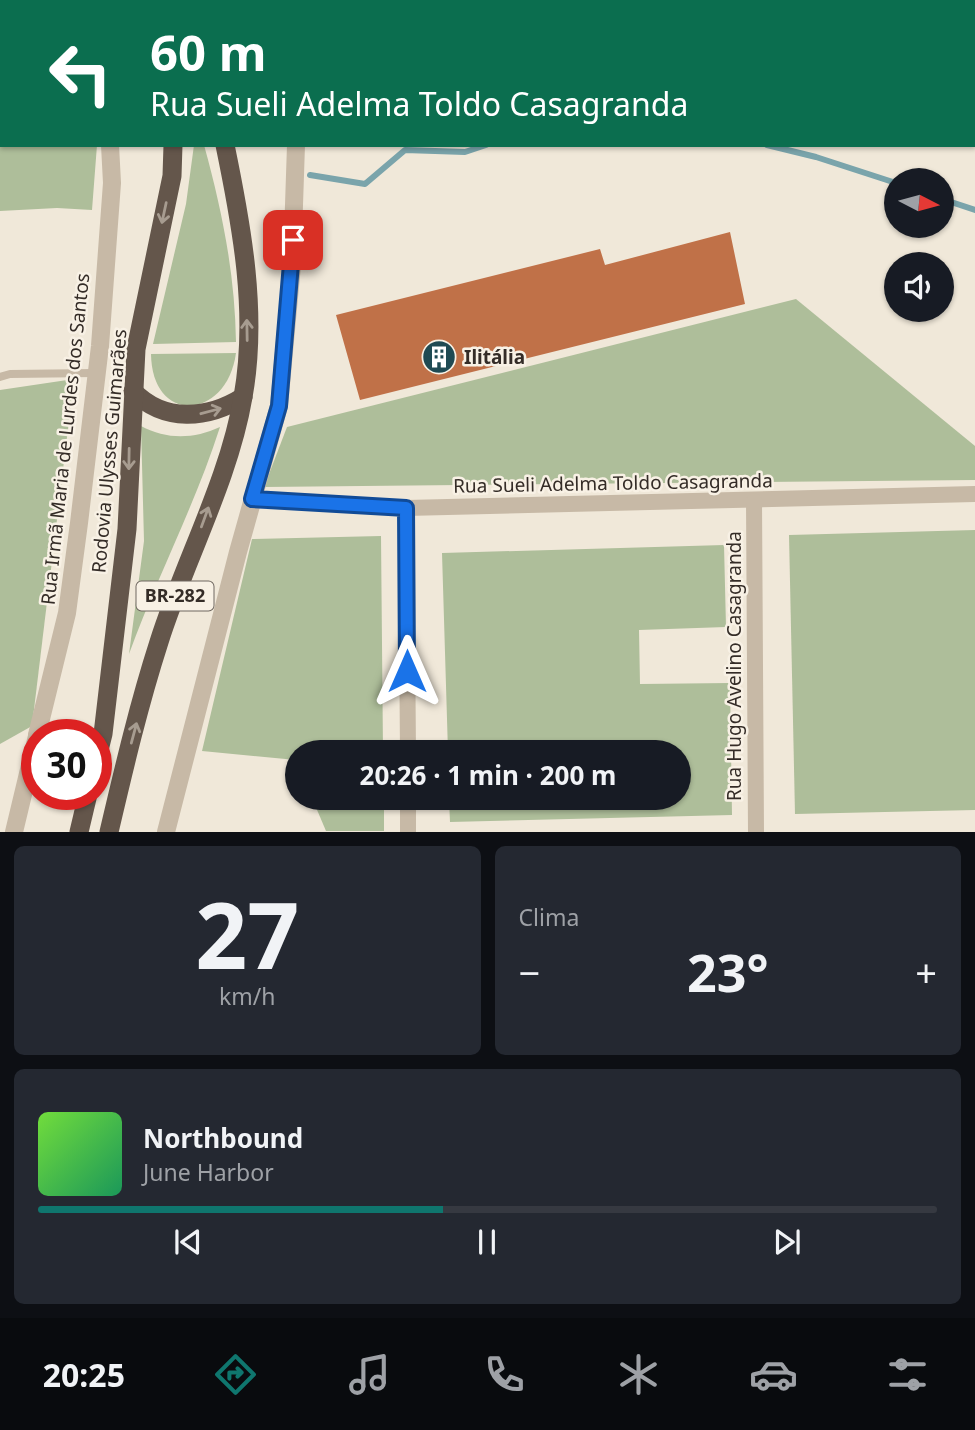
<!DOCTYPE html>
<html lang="pt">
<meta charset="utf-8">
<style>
:root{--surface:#171b24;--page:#242831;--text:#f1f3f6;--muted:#9ea1a6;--line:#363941;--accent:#0f766e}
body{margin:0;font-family:"Noto Sans",sans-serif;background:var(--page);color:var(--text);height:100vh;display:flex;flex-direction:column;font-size:26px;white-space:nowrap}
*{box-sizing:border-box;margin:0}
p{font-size:23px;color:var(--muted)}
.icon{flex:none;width:38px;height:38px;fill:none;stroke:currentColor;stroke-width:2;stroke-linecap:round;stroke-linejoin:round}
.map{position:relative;height:832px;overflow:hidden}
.panel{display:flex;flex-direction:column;gap:14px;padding:14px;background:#0d0f14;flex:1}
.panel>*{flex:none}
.hud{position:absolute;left:0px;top:0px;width:976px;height:147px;box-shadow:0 2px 5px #0004;background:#0b6e4f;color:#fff;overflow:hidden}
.needle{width:46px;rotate:96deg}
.controls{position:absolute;left:884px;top:168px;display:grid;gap:14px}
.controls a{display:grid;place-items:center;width:70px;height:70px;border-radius:50%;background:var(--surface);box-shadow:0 2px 5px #0004;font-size:35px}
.speed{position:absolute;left:21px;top:719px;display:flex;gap:14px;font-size:35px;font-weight:700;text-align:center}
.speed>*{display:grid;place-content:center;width:91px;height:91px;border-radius:50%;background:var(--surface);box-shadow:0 2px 5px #0004;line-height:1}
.speed .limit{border:10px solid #d22;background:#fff;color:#111}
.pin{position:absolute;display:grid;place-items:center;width:60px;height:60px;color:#fff;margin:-30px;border-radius:14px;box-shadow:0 4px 10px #0006}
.me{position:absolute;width:77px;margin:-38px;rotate:0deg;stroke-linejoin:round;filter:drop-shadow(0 0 5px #0008)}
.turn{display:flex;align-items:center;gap:24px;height:147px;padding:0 35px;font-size:32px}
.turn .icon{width:91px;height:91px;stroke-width:2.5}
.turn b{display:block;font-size:49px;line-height:60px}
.big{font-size:52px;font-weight:700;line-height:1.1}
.panel .tile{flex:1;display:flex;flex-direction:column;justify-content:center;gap:10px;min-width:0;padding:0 24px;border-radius:10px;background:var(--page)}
.panel .dial{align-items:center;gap:0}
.dial b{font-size:91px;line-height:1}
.song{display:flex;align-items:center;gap:21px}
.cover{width:84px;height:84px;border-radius:10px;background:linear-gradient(135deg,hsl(100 70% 55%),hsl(150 70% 35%))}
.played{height:7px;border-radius:4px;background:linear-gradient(90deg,var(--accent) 45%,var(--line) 45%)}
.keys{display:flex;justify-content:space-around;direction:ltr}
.heat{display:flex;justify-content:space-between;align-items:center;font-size:38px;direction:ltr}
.panel .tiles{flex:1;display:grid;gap:14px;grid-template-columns:1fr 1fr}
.tile:last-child{grid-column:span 2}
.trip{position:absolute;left:285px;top:740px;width:406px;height:70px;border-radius:35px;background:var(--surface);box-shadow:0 2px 5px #0004;font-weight:700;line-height:70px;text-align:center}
.menu{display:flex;height:112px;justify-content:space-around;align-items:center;background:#090b0e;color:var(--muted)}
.menu .icon{width:49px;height:49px}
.menu .current{color:var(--accent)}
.menu b{font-size:32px;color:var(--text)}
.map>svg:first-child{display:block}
</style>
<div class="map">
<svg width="975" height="832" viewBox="0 0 975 832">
<rect width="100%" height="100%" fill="#f0e8d9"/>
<!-- green -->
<g fill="#aebe9a">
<path d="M0 104 2 145H97L92 210 57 208 0 211Z"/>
<path d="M194 145H204C222 210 235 274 236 342L153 344 186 204Z"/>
<path d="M796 299 975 446V480L264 487 287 427Z"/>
<path d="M236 353C227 420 152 426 151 354Z"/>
<path d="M74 379 32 726 0 744V390Z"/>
<path d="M141 426C167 440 194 439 220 427 195 505 157 577 129 654L144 541Z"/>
<path d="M975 530V810L795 814 789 535Z"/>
<path d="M381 536 383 752H298L297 764 296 760 202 751 252 539Z"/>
<path d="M724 545 726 627 639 630 640 684 730 683 732 815 450 822 449 798H679V752H448L442 553Z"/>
<path d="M312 798H384V831H326Z"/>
</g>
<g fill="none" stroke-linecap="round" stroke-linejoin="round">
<!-- stream -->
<g stroke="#7aa4ab" stroke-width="6">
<path d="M0 134H2"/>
<path d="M767 145 816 157 896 183"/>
<path d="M310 175 365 184 405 150 465 152 486 145"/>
<path d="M942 199 975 210"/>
</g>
</g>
<!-- building -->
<path fill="#c07148" d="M730 232 745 304 360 400 336 315 600 249 605 265Z"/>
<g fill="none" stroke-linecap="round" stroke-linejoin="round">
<!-- service -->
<path stroke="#c7b9a6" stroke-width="8" d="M0 377 10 374 95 373"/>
<!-- minor -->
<g stroke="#c7b9a6" stroke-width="16">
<path d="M252 499 406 508 975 494"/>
<path d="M754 501 756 832"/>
<path d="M406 508 408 752"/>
<path d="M408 798V832"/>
</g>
<!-- tertiary -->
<g stroke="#c7b9a6" stroke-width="18">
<path d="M97 0V2"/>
<path d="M287 0 288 2"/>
<path d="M37 735 67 613 79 523 100 346 112 183 110 145"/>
<path d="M14 832 37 736"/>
<path d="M166 832 238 552 279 406 292 265 296 145"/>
</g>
<!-- primary -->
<g stroke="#756558" stroke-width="18">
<path d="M233 2 235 0"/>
<path d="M337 2 339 0"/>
</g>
<!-- trunk -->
<g stroke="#64564b" stroke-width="19">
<path d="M161 0V2"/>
<path d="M206 0V2"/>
<path d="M133 391C164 423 208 419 243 397"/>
<path d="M96 762 103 734 127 529 136 349 172 176 173 145"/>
<path d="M79 832 88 794"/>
<path d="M109 832C124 768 139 704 159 642 184 562 229 480 243 397 258 314 242 227 225 145"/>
</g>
</g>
<!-- one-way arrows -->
<defs><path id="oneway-shaft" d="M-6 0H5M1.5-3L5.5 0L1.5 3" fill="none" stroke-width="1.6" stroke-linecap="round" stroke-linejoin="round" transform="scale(1.75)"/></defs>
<g stroke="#a79c90">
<use href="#oneway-shaft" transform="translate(164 213) rotate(102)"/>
<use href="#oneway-shaft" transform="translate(247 330) rotate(-91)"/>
<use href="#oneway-shaft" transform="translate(211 411) rotate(-15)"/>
<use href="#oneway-shaft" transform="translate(129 459) rotate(91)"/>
<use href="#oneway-shaft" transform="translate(205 517) rotate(-70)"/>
<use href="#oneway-shaft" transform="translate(134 733) rotate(-75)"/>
</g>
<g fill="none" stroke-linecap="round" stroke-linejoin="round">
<!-- route casing -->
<g stroke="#114b97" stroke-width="18">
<path id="route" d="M293 240 279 406 252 499 406 508 407 671"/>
</g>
<!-- route -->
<use href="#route" stroke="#1a73e8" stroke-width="12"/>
</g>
<!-- icons -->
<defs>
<g id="building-disc" transform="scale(1.75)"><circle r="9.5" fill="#1f4a53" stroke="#f8f1e5"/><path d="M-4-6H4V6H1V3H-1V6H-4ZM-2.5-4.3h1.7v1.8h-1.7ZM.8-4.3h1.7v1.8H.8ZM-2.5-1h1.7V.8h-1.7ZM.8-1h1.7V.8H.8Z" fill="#fff"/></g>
</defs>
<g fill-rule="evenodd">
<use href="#building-disc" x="439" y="357"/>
</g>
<g text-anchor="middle" stroke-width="5" stroke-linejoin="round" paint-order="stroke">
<!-- shield labels -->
<rect fill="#f8f1e5" stroke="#6f6760" stroke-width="2" x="136.5" y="581.5" width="77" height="29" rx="5"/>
<g font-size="18" font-weight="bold" fill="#342c27">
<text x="175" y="602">BR-282</text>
</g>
<!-- poi labels -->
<g font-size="19" font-weight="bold" fill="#342c27" stroke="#f8f1e5" text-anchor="start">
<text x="464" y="364">Ilitália</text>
</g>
<!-- street labels -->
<g font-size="19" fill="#342c27" stroke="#f8f1e5">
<text transform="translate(65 439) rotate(-84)" y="7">Rua Irmã Maria de Lurdes dos Santos</text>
<text transform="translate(109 451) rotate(-85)" y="7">Rodovia Ulysses Guimarães</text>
<text transform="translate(613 483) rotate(-1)" y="7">Rua Sueli Adelma Toldo Casagranda</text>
<text transform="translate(734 666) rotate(-90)" y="7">Rua Hugo Avelino Casagranda</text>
</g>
</g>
</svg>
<div class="controls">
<a><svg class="needle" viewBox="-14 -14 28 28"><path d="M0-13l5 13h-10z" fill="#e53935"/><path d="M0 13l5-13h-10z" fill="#9ea1a6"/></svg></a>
<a><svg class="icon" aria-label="sound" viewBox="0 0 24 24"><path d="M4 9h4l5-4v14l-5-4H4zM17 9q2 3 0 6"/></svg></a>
</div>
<div class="speed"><div class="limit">30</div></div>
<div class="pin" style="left:293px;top:240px;background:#d93025"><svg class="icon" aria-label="arrive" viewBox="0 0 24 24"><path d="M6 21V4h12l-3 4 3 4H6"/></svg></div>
<svg class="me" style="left:407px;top:671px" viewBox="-20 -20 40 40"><path d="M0-17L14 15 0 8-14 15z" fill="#1a73e8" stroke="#fff" stroke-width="4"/></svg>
<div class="trip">20:26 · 1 min · 200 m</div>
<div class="hud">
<div class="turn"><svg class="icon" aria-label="left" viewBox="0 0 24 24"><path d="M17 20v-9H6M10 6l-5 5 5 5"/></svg><div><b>60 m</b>Rua Sueli Adelma Toldo Casagranda</div></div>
</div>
</div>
<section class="panel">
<div class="tiles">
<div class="tile dial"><b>27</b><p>km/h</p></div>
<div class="tile"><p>Clima</p>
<div class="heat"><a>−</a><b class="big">23°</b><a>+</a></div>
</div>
<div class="tile">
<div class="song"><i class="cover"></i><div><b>Northbound</b><p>June Harbor</p></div></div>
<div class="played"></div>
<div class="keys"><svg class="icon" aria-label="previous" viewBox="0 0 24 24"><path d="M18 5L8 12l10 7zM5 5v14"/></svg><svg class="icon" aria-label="pause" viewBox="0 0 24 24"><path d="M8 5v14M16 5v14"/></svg><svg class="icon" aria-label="next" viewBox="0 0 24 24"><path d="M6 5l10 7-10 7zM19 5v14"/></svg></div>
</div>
</div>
</section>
<nav class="menu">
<b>20:25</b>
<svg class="icon current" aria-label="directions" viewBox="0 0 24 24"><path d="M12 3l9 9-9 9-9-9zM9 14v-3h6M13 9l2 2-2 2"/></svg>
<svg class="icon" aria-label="music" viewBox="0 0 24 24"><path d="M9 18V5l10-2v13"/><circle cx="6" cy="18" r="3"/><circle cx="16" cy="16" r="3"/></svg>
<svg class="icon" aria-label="phone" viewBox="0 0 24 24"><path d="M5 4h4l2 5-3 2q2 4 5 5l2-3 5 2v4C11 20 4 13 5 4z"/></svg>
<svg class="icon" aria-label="climate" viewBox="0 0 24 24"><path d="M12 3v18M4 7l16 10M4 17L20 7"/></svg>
<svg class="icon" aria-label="car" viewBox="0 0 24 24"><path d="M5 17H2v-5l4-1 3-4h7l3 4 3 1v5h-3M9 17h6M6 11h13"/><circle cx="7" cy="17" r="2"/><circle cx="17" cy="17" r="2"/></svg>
<svg class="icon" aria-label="filters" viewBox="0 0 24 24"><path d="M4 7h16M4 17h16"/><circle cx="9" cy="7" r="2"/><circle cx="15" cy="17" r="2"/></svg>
</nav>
